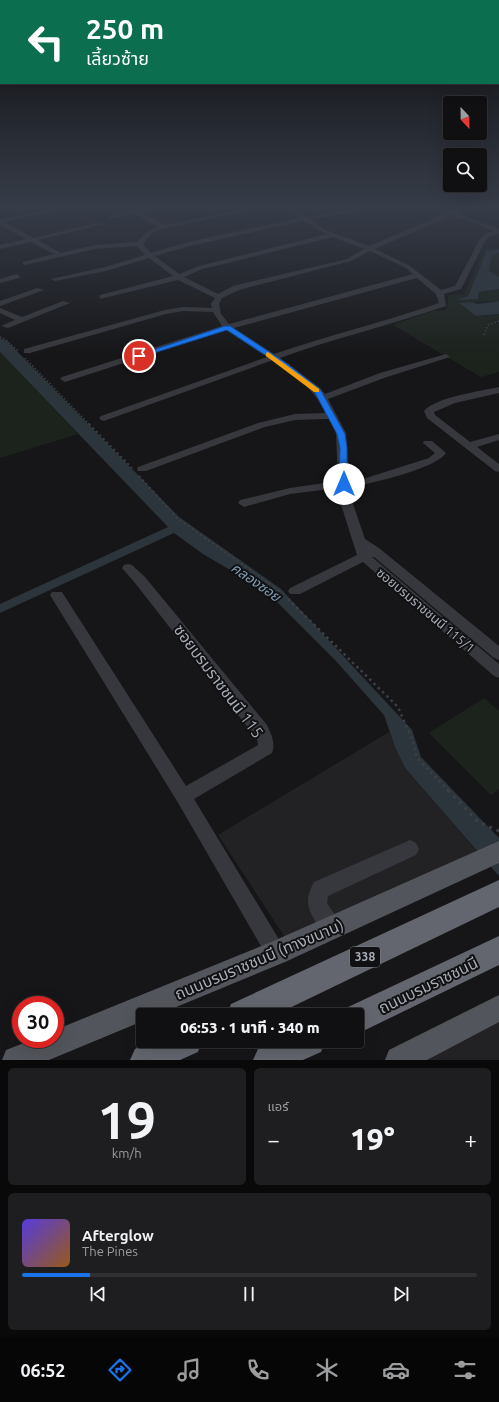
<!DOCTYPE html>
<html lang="th">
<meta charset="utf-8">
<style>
:root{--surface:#101012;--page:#1e1e20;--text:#f1f3f6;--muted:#9c9d9f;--line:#303032;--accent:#1a73e8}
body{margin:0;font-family:Ubuntu,"Noto Sans Thai",sans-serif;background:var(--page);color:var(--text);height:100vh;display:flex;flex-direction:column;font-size:15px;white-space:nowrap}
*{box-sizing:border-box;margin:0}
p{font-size:13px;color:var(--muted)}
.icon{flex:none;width:22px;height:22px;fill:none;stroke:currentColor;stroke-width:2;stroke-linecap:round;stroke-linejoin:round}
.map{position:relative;height:1060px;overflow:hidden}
.details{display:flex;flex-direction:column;gap:8px;padding:8px;background:#09090a;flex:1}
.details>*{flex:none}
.banner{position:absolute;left:0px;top:0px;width:499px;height:84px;box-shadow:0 4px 16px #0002,0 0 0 1px var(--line);background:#0b6e4f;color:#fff;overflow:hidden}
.needle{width:26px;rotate:158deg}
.fabs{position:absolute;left:443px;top:96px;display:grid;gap:8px}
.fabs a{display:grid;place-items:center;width:44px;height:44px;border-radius:4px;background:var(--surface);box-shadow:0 4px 16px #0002,0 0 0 1px var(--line);font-size:20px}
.speed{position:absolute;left:12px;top:996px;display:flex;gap:8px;font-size:20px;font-weight:700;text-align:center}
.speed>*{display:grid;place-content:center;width:52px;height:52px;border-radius:50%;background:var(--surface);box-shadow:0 4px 16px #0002,0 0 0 1px var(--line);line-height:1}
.speed .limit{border:6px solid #d22;background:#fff;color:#111}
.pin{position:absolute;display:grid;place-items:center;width:34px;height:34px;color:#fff;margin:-17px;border:2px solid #fff;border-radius:50%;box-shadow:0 1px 4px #0007}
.me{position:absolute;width:44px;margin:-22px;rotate:0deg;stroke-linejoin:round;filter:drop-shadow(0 0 3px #0008)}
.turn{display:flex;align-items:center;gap:14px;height:84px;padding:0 20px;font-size:18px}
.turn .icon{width:52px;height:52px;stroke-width:2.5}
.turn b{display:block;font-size:28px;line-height:34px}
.big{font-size:30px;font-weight:800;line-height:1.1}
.details .widget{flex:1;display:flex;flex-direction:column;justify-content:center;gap:6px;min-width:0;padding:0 14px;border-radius:6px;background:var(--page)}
.details .dial{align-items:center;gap:0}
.dial b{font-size:52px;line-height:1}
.song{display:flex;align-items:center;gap:12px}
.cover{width:48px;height:48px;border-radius:6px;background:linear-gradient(135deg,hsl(250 70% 55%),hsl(30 70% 35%))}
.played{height:4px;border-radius:2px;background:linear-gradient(90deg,var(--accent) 15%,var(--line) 15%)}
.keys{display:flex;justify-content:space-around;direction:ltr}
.heat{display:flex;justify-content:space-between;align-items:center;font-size:22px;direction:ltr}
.details .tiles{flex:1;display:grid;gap:8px;grid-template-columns:1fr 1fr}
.widget:last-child{grid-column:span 2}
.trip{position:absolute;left:136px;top:1008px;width:228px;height:40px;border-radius:4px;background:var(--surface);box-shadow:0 4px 16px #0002,0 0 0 1px var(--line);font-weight:800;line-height:40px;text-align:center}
.tabs{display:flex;height:64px;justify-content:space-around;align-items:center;background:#060607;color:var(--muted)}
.tabs .icon{width:28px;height:28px}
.tabs .selected{color:var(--accent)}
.tabs b{font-size:18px;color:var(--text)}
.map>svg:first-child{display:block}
</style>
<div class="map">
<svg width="499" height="1060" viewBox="0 0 499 1060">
<rect width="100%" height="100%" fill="#161618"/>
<!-- built -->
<g fill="#222225">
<path d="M389 732 405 768 477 851 286 939 218 835Z"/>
<path d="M499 1020V1060H420Z"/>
</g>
<!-- green -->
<g fill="#1c231d">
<path d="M499 248 487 251 468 296 457 299H478V292L499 289V301L459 303 476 316 499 314V372L481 377 393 325 432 311 446 310 449 295 464 294 486 249Z"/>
<path d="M499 253V277L489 271 491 257Z"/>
<path d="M0 352 5 357 78 434 0 458Z"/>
<path d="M484 698 499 711V789L491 795 429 733Z"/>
</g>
<!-- water -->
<g fill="#2c353c">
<path d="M499 249V253L491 257 489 271 499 277V289L478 292V299L456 300 468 296 487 251Z"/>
<path d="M499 301V314L476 316 459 303 471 302 478 304Z"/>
<path d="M0 338 7 341 179 517 281 589 412 730 421 757 499 838V876L405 768 395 747 384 715 335 660 266 591 203 554 174 533 0 613V604L168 527 0 352Z"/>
</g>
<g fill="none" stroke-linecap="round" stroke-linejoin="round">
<!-- path-far3 -->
<g stroke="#3d3f44" stroke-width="1.5" stroke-dasharray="1.5 2" stroke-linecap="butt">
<path d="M484 335 488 325 499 321"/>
<path d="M0 337 5 339 19 352"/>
<path d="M25 358 90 425"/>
</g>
<!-- path-far2 -->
<g stroke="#3d3f44" stroke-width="2" stroke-dasharray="2 3" stroke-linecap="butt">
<path d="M89 424 132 468"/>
<path d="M139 476 178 519 270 584"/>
</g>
<!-- path-far1 -->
<g stroke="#3d3f44" stroke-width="2.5" stroke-dasharray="2.5 3.5" stroke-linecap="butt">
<path d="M268 583 283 594"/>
<path d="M288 599 398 707 412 739 417 758 449 791"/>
</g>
<!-- path -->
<path stroke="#3d3f44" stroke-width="3" stroke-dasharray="3 5" stroke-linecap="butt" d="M448 790 478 822 499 831"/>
<!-- minor -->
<g fill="#37383d" fill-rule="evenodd">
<path d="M57 208H68L5 222 33 238 101 222 104 224 38 240 61 253 95 245 137 242 147 232 158 227 134 214 110 219 107 217 129 211V209L156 208 140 212 165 225 247 208H257L159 230 151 234 143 244 151 253 188 242 299 218 285 208H292L306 217 356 208H368L365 210 310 220 326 230 369 246 447 213 435 208H443L452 211 460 208H468L457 213 499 229V234L490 236 485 241 461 289 444 294 446 306C391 325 335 338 280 358L320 388 325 394 380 373 446 354 450 357 387 377 328 399 346 433 349 480 366 478 429 458 435 453 423 443 424 441H432L446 453C435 469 370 484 349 487L350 495 365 539 379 548 499 646V660L494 658 374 557H372L499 664V678L494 676 363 562 300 594H290L288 591 290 588 357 555 338 495V488L290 494 244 507 238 503 240 500 290 488 338 481 336 433 329 419 295 420 265 427 146 471H138L137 469 138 467 258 423 295 414 326 413C313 388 296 375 273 360L104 421 101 420 99 418 101 416 267 357 226 330 68 381 65 382 60 379 62 377 222 326 213 312 183 311 166 314 30 353H24V349L165 310 183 307 212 308 211 304 215 298 178 280 100 299V295L173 276 149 258 106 271 55 281 51 279 105 267 145 255 137 246 95 249 25 265 23 264V262L54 254 31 242 0 249V245L26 239 0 225V219ZM452 215 494 231 486 234 480 239 455 286 441 290 410 266 375 249ZM303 221 327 234 199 266 179 274 155 256 190 246ZM333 237 364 249 347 259 233 286 218 294 184 277 203 269ZM370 251 406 268 413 274 229 324 221 314 219 304 222 298 239 290 351 261ZM417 278 436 294 439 303C385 322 329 335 274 354L234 328Z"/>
<path d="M16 274 20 276 19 278 0 283V279Z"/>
<path d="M37 288 44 290 0 306V301Z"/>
<path d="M63 301 70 303 8 328 1 326 15 320 0 313V308L22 317Z"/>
<path d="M499 387V393L455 403 434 412 435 415 470 442 499 434V440L477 447 499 464V472L495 471 427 418 424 411C436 397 481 391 499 387Z"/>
<path d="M128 564 132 565 145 577 267 725C271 734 276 743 272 753L194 799 283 946 286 953 283 960 276 963 269 960 177 801 50 595 52 592H62L186 786 258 745 257 739 135 583 122 568 124 565Z"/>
<path d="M410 840 416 843 419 849 416 855 328 896 327 903 343 927 340 934 333 937C321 932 308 914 308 901 308 894 311 888 314 882Z"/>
</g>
<!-- major -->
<g fill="#53555c" fill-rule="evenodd">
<path d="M499 841V863L285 962 157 1015H143V1021L49 1060H2L6 1050 34 1039H55V1030L269 943Z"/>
<path d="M499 995V1022L427 1060H385L389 1050Z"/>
</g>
<!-- highway -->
<g fill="#63666e" fill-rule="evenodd">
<path d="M499 880V907L275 1015H227L231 1004Z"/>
<path d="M499 936V965L357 1034V1015H344L346 1008Z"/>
<path d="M152 1041H202L198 1052 180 1060H130L135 1049Z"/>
<path d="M275 1041H325L321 1052 303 1060H253L258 1049Z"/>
</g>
</g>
<!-- sky -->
<linearGradient id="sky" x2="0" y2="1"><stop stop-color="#0c0c0d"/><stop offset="0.58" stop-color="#363c48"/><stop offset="1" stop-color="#363c48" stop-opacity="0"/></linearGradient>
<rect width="499" height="356" fill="url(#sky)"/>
<!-- route -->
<path fill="#1a73e8" stroke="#114b97" d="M225 326H230L286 363 320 389 345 434 347 448V485L344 486 339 484 340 448 337 434 314 391 282 366 227 330 141 357 135 356Z"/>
<!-- slow -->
<path fill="#f59e0b" d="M268 352 319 389V392H314L266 356V353Z"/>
<g text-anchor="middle" stroke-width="4" stroke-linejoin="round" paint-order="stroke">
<!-- shield labels -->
<rect fill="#111113" stroke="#7b7e86" stroke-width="1" x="350" y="947" width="30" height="20" rx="3"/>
<g font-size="12" font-weight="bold" fill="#a8adb8">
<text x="365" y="961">338</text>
</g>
<!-- street labels -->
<g font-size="13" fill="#a8adb8" stroke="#111113">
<text transform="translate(426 610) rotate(40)" y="5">ซอยบรมราชชนนี 115/1</text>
</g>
<!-- water labels -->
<g font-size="14" font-style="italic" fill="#7f9bb3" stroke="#111113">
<text transform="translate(256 582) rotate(35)" y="5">คลองซอย</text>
</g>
<!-- near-street labels -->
<g font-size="16" fill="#a8adb8" stroke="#111113">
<text transform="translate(219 681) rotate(53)" y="6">ซอยบรมราชชนนี 115</text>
<text transform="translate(259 959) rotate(-23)" y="6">ถนนบรมราชชนนี (ทางขนาน)</text>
<text transform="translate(428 985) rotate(-26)" y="6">ถนนบรมราชชนนี</text>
</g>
</g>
</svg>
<div class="fabs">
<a><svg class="needle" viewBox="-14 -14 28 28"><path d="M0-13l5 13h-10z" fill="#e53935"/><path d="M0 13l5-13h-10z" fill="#9c9d9f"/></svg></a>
<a><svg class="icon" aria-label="search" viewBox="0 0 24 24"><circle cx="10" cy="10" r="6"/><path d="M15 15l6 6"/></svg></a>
</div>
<div class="speed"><div class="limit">30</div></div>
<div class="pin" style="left:139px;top:356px;background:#d93025"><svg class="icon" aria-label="arrive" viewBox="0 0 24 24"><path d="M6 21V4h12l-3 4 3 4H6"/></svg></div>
<svg class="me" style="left:344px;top:484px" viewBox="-20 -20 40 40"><circle r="19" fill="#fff"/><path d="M0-13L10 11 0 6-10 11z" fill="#1a73e8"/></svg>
<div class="trip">06:53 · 1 นาที · 340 m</div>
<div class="banner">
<div class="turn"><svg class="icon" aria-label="left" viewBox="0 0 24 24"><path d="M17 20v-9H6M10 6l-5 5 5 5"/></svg><div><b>250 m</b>เลี้ยวซ้าย</div></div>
</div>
</div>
<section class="details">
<div class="tiles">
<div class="widget dial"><b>19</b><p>km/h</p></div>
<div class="widget"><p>แอร์</p>
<div class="heat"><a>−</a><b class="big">19°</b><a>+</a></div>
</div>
<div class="widget">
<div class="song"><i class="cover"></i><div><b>Afterglow</b><p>The Pines</p></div></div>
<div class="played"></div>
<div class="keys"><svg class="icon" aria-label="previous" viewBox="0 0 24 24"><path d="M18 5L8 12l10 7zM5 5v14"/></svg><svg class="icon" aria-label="pause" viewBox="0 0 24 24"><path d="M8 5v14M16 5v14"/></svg><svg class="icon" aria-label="next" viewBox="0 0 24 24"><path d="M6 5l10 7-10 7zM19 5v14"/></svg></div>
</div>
</div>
</section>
<nav class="tabs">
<b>06:52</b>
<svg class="icon selected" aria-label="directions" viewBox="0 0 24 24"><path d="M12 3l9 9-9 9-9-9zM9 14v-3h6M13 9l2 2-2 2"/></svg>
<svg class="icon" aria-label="music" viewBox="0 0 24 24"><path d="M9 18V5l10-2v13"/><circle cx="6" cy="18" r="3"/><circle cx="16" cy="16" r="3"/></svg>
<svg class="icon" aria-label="phone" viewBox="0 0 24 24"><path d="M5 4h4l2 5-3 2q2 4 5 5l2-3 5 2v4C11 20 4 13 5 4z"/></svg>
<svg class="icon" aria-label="climate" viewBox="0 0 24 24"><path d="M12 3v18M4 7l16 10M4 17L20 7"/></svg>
<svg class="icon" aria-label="car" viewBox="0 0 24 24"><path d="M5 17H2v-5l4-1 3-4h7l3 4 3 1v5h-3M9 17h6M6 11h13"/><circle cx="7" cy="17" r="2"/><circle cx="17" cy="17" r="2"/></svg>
<svg class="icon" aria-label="filters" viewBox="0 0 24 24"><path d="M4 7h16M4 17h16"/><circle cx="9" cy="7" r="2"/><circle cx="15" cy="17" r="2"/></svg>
</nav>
